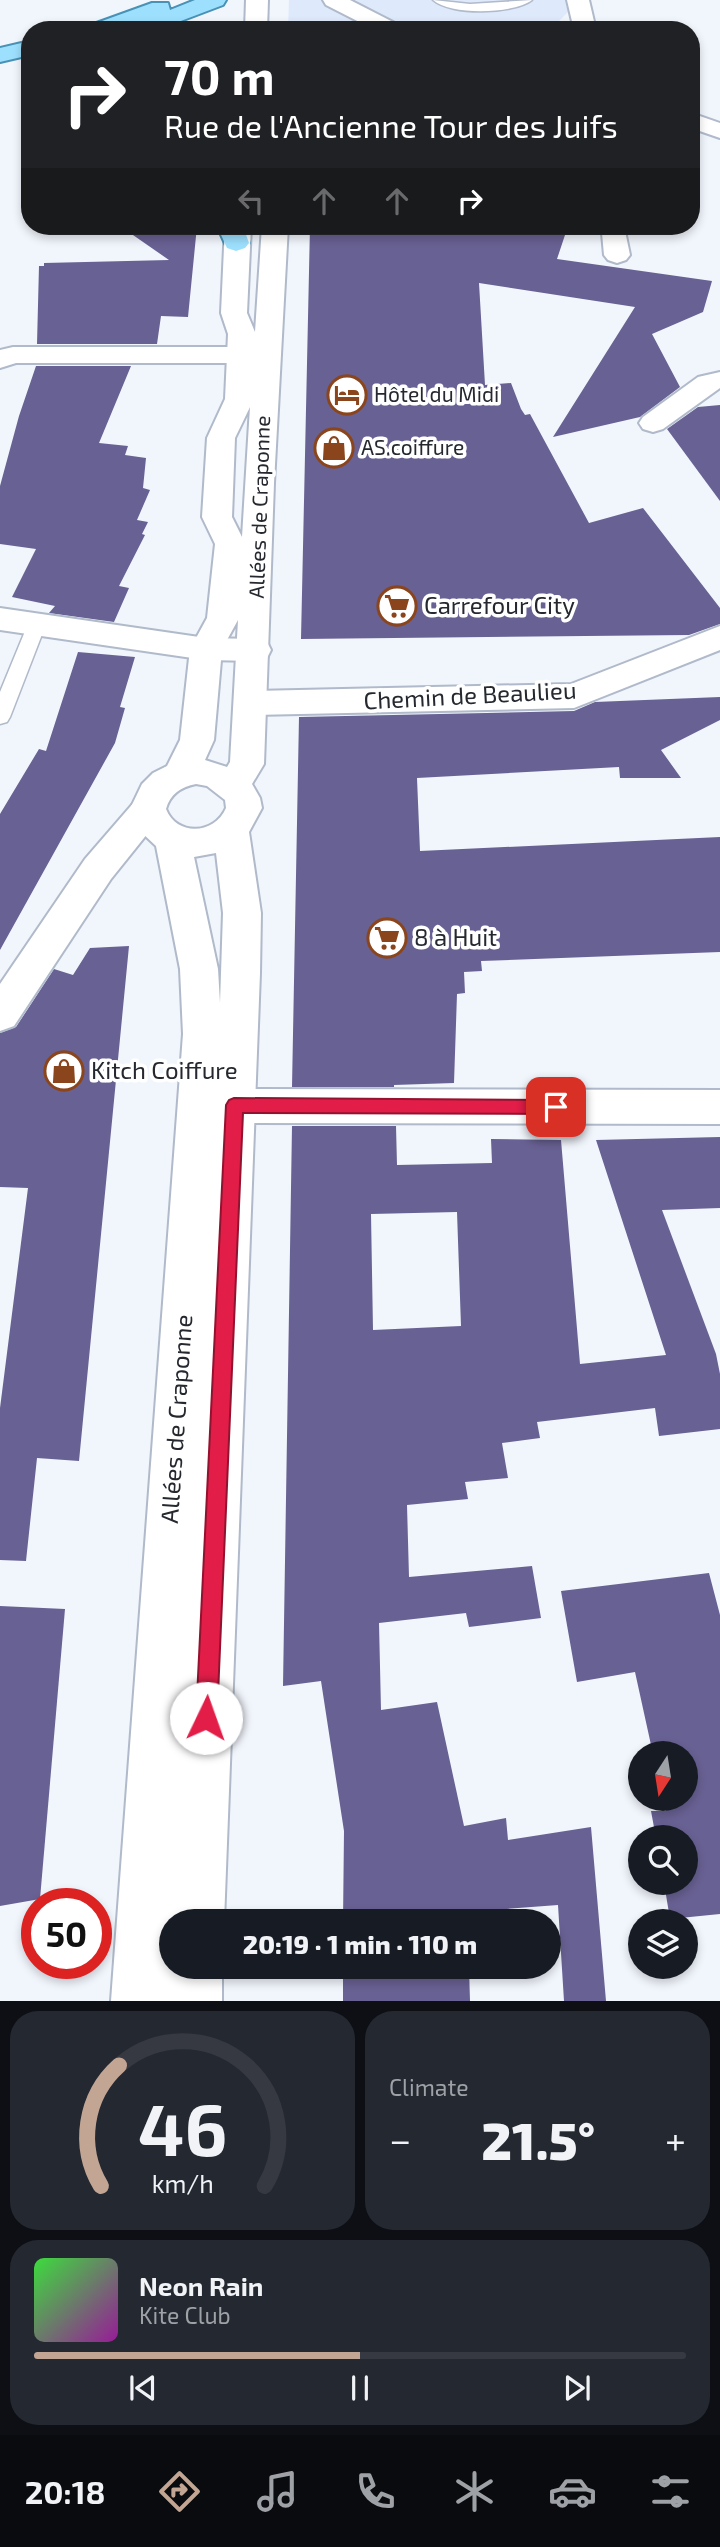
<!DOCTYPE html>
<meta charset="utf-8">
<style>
:root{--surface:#171b24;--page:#242831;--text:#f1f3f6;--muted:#9ea1a6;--line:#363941;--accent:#c3a594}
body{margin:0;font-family:"Exo 2",sans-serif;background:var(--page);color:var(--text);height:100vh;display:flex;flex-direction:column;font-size:26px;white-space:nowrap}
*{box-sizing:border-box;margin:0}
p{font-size:23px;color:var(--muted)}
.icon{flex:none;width:38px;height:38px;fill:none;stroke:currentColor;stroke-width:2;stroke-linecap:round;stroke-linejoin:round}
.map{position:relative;height:2001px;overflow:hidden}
.side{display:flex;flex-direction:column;gap:10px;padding:10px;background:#0d0f14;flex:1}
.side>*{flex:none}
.top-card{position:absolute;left:21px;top:21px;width:679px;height:214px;border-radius:28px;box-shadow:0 4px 10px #0003;background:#202124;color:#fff;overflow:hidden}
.needle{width:46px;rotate:192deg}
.fabs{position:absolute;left:628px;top:1741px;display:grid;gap:14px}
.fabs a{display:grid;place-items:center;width:70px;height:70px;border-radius:50%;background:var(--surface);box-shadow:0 4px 10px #0003;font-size:35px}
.speed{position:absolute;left:21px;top:1888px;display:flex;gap:14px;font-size:35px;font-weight:700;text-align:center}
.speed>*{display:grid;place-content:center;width:91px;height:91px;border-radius:50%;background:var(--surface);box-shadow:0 4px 10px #0003;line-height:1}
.speed .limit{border:10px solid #d22;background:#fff;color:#111}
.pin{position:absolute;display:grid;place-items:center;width:60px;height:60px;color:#fff;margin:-30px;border-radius:14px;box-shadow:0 4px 10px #0006}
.me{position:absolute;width:77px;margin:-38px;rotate:3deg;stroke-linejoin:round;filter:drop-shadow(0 0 5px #0008)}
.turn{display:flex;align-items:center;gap:24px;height:147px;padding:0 28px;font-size:32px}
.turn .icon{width:91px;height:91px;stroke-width:2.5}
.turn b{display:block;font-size:49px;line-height:60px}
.lanes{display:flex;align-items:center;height:66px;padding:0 28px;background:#0003;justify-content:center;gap:35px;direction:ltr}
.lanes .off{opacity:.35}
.big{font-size:52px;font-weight:800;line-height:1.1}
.side .widget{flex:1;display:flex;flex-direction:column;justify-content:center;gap:10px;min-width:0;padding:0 24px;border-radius:28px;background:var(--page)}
.side .dial{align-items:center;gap:0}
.dial svg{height:182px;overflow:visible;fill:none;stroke:var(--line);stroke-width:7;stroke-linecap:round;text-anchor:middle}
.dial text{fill:var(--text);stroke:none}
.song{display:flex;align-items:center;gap:21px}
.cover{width:84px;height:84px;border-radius:10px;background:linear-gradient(135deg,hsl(120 70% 55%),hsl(300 70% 35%))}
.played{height:7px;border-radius:4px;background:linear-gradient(90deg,var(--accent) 50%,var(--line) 50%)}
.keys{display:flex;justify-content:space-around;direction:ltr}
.heat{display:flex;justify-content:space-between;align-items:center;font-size:38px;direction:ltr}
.side .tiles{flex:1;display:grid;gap:10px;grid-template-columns:1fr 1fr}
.widget:last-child{grid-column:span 2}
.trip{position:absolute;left:159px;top:1909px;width:402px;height:70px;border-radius:35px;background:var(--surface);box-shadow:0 4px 10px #0003;font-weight:800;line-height:70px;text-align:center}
.tab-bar{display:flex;height:112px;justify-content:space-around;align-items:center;background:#090b0e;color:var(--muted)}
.tab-bar .icon{width:49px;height:49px}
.tab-bar .active{color:var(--accent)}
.tab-bar b{font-size:32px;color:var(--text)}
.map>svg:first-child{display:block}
</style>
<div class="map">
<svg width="720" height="2001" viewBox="0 0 720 2001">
<rect width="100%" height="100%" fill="#f1f5fc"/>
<!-- built -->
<path fill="#deeafc" d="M289 0H569L570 10 550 30H288Z"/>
<!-- building -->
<g fill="#686193" fill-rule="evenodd">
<path d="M120 226H197L188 317 161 316 157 344H37L39 266H44V263L169 260Z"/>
<path d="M310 226H568L557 259 712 281 703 312 652 334 680 387 640 417 553 437 635 307 479 283 485 385 511 383 521 409 525 415 530 414 589 523 643 508 720 608V624L689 635 301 639Z"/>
<path d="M36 366H131L99 443 128 446 125 455 146 458 143 488 150 490 137 520 148 522 142 534 145 535 119 586 129 588 114 622 49 613 55 606 12 597 36 549 0 544V486L19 416Z"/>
<path d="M720 405V501L667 429 698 407Z"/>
<path d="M78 652 135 657 120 707 125 708 115 743 0 950V814L39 749 46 751Z"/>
<path d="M720 697V720L661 750 681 778H620L619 767 417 778 420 851 720 837V952L481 961 482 971 464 972 465 993 457 994 454 1083 394 1085V1087H292L299 717 574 711 595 702Z"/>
<path d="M129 946 79 1461 37 1458 26 1561 0 1560V1408L28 1188 0 1187V1033L16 1027 54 969 73 975 90 948Z"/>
<path d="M292 1126H396L397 1165 492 1163 491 1139 561 1140 580 1364 666 1355 596 1140 720 1137V1208L662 1210 716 1354 720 1374V1429L659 1436 655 1408 537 1422 540 1438 502 1443 508 1478 465 1482 468 1499 407 1505 409 1577 532 1566 541 1618 469 1627 466 1613 379 1623 381 1710 437 1702 464 1826 506 1818 508 1840 591 1827 606 2001H564L558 1905 466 1912V1922H343L344 1831 321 1681 283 1686ZM457 1212 461 1326 373 1330 371 1214Z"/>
<path d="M709 1573 720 1615V1914L670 1919 664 1883H686V1838H656L651 1811H666L663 1799H686V1754H653L635 1672 577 1682 561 1591Z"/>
<path d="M0 1606 65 1609 40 1899 0 1906Z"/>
<path d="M343 1967H469L470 2001H343Z"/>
</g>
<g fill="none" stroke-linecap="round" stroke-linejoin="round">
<!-- service casing -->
<g stroke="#b0baca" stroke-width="3">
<g id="service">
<path d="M433 0 470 4 532 0C514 14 451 16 433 0Z"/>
<path d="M37 617 44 619 46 624 10 717 7 722 0 724V692L28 624 30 619Z"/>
</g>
</g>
<!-- minor casing -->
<g stroke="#b0baca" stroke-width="4">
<g id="minor">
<path d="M567 0H589L596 30H574Z"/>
<path d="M594 226H624L630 255 626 260 617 263 608 260 604 255 602 233Z"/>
<path d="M13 347H241L251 349 255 355 251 361 241 363H16L0 368V350Z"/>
<path d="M720 372V388L663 429 653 432 643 429 639 423 643 417 698 377Z"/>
<path d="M0 608 206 638 255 639 267 642 271 650 267 658 255 661 206 660 0 630Z"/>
<path d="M720 626V650L574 708 251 715 239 712 234 703 239 694 251 691 571 684Z"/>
<path d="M148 796 160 800 166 809 160 818 111 879 14 1026 0 1031V984L85 859 136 800Z"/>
<path d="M203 1089 720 1090V1124L203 1123 189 1118 183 1106 189 1094Z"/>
</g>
</g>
<!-- secondary casing -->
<g stroke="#b0baca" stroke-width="4">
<g id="secondary">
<path d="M246 0H268L267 30H245Z"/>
<path d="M323 0H350L395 23 406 25 409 30H375L326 5Z"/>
<path d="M691 113 720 123V138L691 128Z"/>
<path d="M225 226H251L247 313 255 332 262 226H288L274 483 264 764 252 784 260 798 262 808 249 832 261 913 260 973 224 1922H172L169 1964 172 1958V1967H222V2001H111L183 1034 180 969 156 846 140 831 130 809 142 784 153 773 167 766 180 740 190 649 207 618 215 544 202 517 207 438 225 399 228 334 221 313ZM250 407 242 537 232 517 235 438ZM238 620 230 762 227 767 205 760 214 740 222 649ZM196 784 207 786 225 800 226 808C215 834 177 837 166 809 170 794 181 787 196 784ZM216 853 223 913 220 1003 218 969 194 857Z"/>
</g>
</g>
<!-- primary casing -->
<g stroke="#4892b5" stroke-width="4">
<g id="primary">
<path d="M195 0H226L223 5 157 30H125L127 27 88 30 91 25 152 3H168L170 10Z"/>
<path d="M30 41V55L0 62V48Z"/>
<path d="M217 226H243L249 243 245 248 236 251 227 248Z"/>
</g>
</g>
<!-- service -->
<use href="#service" fill="#fff" fill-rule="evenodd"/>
<!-- minor -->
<use href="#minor" fill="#fff" fill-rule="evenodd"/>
<!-- secondary -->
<use href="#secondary" fill="#fff" fill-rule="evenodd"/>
<!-- primary -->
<use href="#primary" fill="#9de0fe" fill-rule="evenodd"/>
</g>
<!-- route -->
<path fill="#e11d48" stroke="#92132f" stroke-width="2" d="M234 1098 556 1100 562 1102 564 1107 562 1112 556 1114 243 1113 217 1718 214 1725 206 1728 199 1725 196 1718 226 1105 229 1100Z"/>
<!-- icons -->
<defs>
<g id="hotel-ring" transform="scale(2.0125)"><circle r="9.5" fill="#fff" stroke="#8a451c" stroke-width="1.5"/><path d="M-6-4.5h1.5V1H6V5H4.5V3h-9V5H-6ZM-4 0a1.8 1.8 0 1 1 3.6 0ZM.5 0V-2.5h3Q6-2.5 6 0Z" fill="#8a451c"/></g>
<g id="shop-ring" transform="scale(2.0125)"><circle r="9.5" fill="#fff" stroke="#8a451c" stroke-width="1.5"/><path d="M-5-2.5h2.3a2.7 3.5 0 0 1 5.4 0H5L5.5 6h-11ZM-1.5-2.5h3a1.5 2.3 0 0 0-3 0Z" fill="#8a451c"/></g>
<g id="supermarket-ring" transform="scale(2.0125)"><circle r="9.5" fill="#fff" stroke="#8a451c" stroke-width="1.5"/><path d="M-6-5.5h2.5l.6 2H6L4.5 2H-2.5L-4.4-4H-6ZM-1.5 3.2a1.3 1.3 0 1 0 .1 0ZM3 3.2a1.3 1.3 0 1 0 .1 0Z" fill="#8a451c"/></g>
</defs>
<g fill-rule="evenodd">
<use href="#hotel-ring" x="347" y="395"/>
<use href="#shop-ring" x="334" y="448"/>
<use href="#supermarket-ring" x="397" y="606"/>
<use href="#supermarket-ring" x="387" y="938"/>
<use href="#shop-ring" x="64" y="1071"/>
</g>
<g text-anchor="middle" stroke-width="7" stroke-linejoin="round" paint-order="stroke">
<!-- far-poi labels -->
<g font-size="21" fill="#25292f" stroke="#fff" text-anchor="start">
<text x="374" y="402">Hôtel du Midi</text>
<text x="361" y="455">AS.coiffure</text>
</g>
<!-- far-street labels -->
<g font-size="21" fill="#25292f" stroke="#fff">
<text transform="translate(260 507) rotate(-88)" y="7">Allées de Craponne</text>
</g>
<!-- poi labels -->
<g font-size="24" fill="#25292f" stroke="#fff" text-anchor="start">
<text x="424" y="614">Carrefour City</text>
<text x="414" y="946">8 à Huit</text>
<text x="91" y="1079">Kitch Coiffure</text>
</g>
<!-- street labels -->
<g font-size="24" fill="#25292f" stroke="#fff">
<text transform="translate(470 696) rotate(-3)" y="8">Chemin de Beaulieu</text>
<text transform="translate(177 1419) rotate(-86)" y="8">Allées de Craponne</text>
</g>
</g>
</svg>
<div class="fabs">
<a><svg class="needle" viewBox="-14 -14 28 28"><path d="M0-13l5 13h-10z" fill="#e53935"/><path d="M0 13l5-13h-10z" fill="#9ea1a6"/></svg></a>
<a><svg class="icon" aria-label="search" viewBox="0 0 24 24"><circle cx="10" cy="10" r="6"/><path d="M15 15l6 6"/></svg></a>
<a><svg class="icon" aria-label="layers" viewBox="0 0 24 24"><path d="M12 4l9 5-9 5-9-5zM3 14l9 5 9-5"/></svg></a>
</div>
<div class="speed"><div class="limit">50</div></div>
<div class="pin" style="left:556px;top:1107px;background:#d93025"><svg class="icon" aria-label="arrive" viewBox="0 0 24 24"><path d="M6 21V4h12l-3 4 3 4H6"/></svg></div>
<svg class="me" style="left:206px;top:1718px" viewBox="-20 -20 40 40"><circle r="19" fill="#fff"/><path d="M0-13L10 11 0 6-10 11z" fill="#e11d48"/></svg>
<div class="trip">20:19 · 1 min · 110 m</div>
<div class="top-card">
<div class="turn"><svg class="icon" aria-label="right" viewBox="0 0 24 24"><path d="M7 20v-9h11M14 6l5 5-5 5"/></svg><div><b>70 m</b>Rue de l'Ancienne Tour des Juifs</div></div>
<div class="lanes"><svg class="icon off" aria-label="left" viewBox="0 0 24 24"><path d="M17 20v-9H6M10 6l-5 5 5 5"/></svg><svg class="icon off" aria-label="ahead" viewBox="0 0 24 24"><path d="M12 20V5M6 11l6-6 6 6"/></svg><svg class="icon off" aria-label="ahead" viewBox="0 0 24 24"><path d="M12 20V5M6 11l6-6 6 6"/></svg><svg class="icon" aria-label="right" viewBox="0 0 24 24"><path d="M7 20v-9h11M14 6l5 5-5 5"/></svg></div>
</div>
</div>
<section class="side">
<div class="tiles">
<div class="widget dial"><svg viewBox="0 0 100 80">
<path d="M14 69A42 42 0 1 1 86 69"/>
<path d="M14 69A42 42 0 0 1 22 16" stroke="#c3a594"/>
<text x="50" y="56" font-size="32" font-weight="700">46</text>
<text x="50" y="72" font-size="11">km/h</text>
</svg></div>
<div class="widget"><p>Climate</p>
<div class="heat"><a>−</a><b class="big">21.5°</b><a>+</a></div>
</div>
<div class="widget">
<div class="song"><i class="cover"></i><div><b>Neon Rain</b><p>Kite Club</p></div></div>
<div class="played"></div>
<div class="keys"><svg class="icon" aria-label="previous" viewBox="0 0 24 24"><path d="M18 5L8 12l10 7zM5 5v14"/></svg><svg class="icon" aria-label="pause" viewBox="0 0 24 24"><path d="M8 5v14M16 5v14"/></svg><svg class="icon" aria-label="next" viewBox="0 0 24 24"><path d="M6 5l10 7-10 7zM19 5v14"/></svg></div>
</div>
</div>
</section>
<nav class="tab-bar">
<b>20:18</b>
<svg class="icon active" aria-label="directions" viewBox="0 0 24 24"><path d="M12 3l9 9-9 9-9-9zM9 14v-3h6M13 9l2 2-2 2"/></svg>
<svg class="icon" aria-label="music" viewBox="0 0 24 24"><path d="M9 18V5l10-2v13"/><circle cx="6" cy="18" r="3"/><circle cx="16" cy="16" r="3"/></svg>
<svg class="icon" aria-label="phone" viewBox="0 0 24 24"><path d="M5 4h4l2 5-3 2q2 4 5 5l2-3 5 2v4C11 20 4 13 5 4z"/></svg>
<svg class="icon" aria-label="climate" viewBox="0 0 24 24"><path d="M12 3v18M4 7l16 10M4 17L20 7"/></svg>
<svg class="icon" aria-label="car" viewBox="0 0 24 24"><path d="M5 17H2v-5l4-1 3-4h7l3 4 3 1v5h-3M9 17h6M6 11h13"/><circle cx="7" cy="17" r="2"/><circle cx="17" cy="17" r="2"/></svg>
<svg class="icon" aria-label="filters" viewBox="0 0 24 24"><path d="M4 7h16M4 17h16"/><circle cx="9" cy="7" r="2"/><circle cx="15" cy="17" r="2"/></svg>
</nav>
